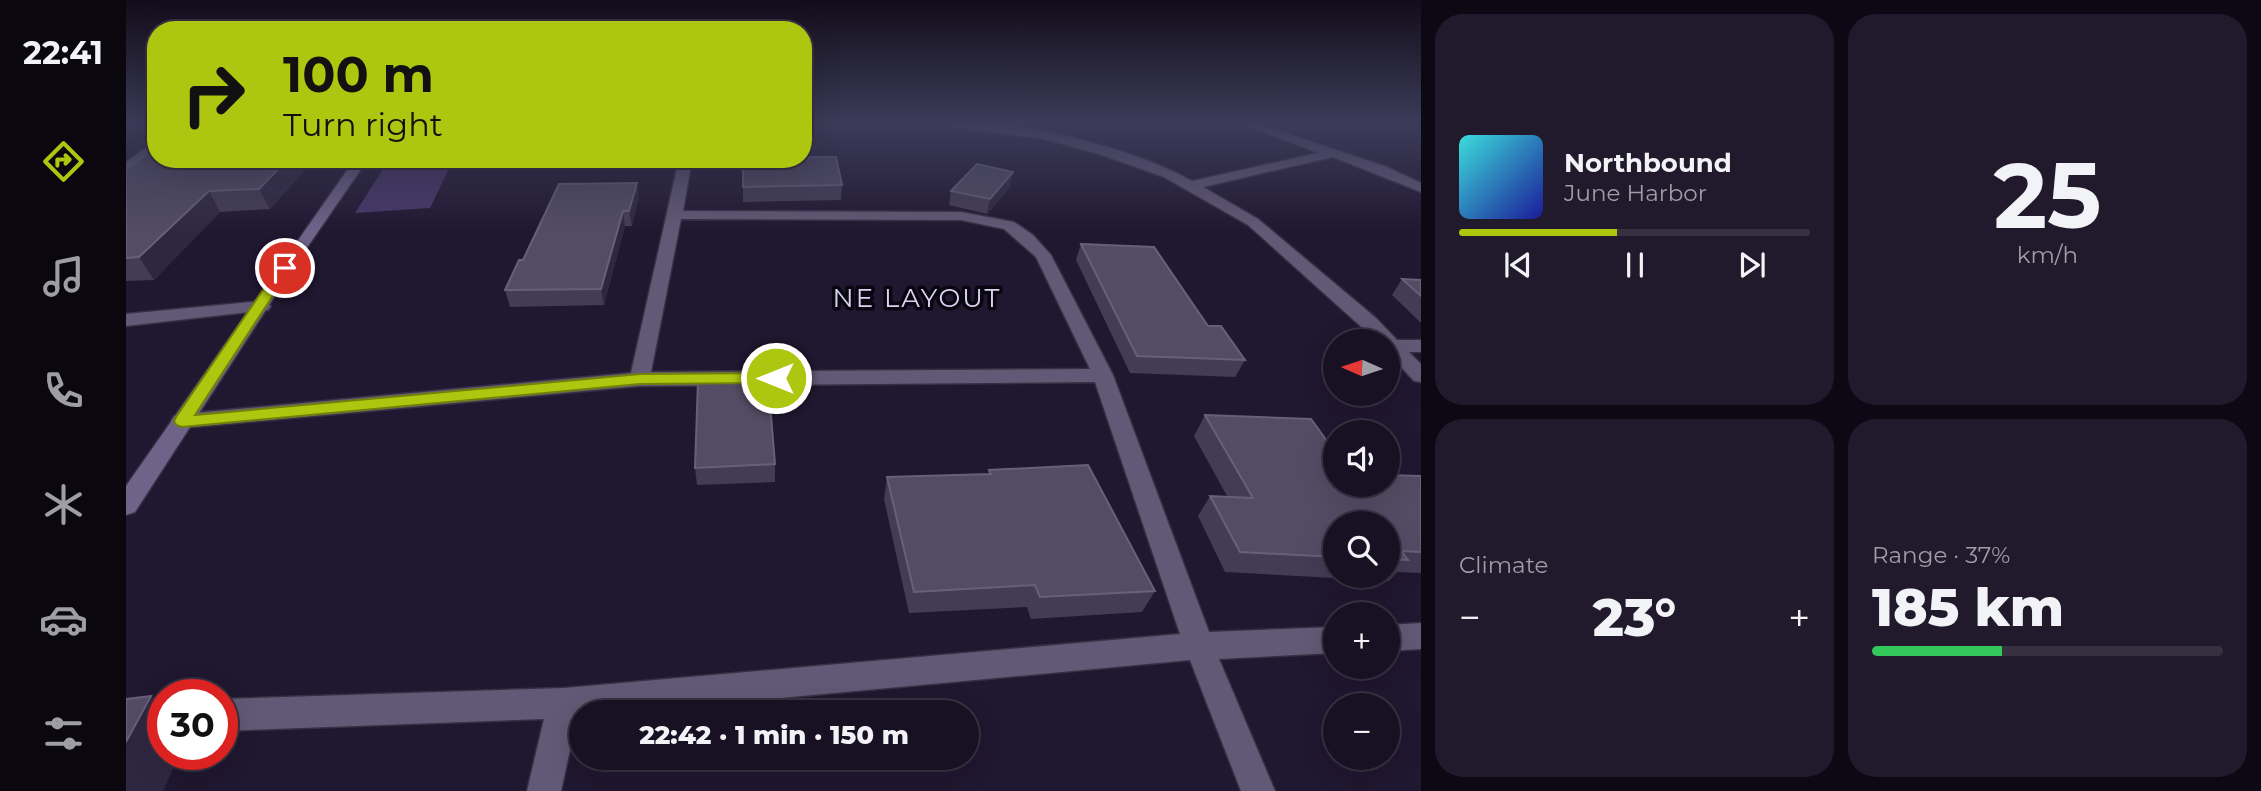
<!DOCTYPE html>
<meta charset="utf-8">
<style>
:root{--surface:#181124;--page:#211a2c;--text:#f1f3f6;--muted:#9f9da6;--line:#363141;--accent:#adc60f}
body{margin:0;font-family:Montserrat,sans-serif;background:var(--page);color:var(--text);height:100vh;display:flex;flex-direction:column;font-size:26px;white-space:nowrap}
*{box-sizing:border-box;margin:0}
p{font-size:23px;color:var(--muted)}
.icon{flex:none;width:38px;height:38px;fill:none;stroke:currentColor;stroke-width:2;stroke-linecap:round;stroke-linejoin:round}
.map{position:relative;flex:1;overflow:hidden}
.sheet{display:flex;flex-direction:column;gap:14px;padding:14px;background:#0d0914;width:840px}
.sheet>*{flex:none}
.hud{position:absolute;left:21px;top:21px;width:665px;height:147px;border-radius:28px;box-shadow:0 7px 28px #0002,0 0 0 2px var(--line);background:#adc60f;color:#111;overflow:hidden}
.needle{width:46px;rotate:273deg}
.controls{position:absolute;left:1197px;top:329px;display:grid;gap:14px}
.controls a{display:grid;place-items:center;width:77px;height:77px;border-radius:50%;background:var(--surface);box-shadow:0 7px 28px #0002,0 0 0 2px var(--line);font-size:35px}
.speed{position:absolute;left:21px;top:679px;display:flex;gap:14px;font-size:35px;font-weight:700;text-align:center}
.speed>*{display:grid;place-content:center;width:91px;height:91px;border-radius:50%;background:var(--surface);box-shadow:0 7px 28px #0002,0 0 0 2px var(--line);line-height:1}
.speed .limit{border:10px solid #d22;background:#fff;color:#111}
.pin{position:absolute;display:grid;place-items:center;width:60px;height:60px;color:#fff;margin:-30px;border:4px solid #fff;border-radius:50%;box-shadow:0 2px 7px #0007}
.me{position:absolute;width:77px;margin:-38px;rotate:270deg;stroke-linejoin:round;filter:drop-shadow(0 0 5px #0008)}
.turn{display:flex;align-items:center;gap:24px;height:147px;padding:0 21px;font-size:32px}
.turn .icon{width:91px;height:91px;stroke-width:2.5}
.turn b{display:block;font-size:49px;line-height:60px}
.big{font-size:52px;font-weight:800;line-height:1.1}
.sheet .tile{flex:1;display:flex;flex-direction:column;justify-content:center;gap:10px;min-width:0;padding:0 24px;border-radius:28px;background:var(--page)}
.sheet .dial{align-items:center;gap:0}
.dial b{font-size:91px;line-height:1}
.song{display:flex;align-items:center;gap:21px}
.cover{width:84px;height:84px;border-radius:10px;background:linear-gradient(135deg,hsl(180 70% 55%),hsl(240 70% 35%))}
.played{height:7px;border-radius:4px;background:linear-gradient(90deg,var(--accent) 45%,var(--line) 45%)}
.keys{display:flex;justify-content:space-around;direction:ltr}
.heat{display:flex;justify-content:space-between;align-items:center;font-size:38px;direction:ltr}
.charge{height:10px;border-radius:5px;background:linear-gradient(90deg,#34c759 37%,var(--line) 0)}
.sheet .tiles{flex:1;display:grid;gap:14px;grid-template-columns:repeat(2,1fr)}
.trip{position:absolute;left:443px;top:700px;width:410px;height:70px;border-radius:35px;background:var(--surface);box-shadow:0 7px 28px #0002,0 0 0 2px var(--line);font-weight:800;line-height:70px;text-align:center}
main{display:flex;flex:1;min-height:0}
.tab-bar{display:flex;flex-direction:column;width:126px;justify-content:space-around;align-items:center;background:#0a070e;color:var(--muted)}
.tab-bar .icon{width:49px;height:49px}
.tab-bar .on{color:var(--accent)}
.tab-bar b{font-size:32px;color:var(--text)}
.map>svg:first-child{display:block}
</style>
<main>
<nav class="tab-bar">
<b>22:41</b>
<svg class="icon on" aria-label="directions" viewBox="0 0 24 24"><path d="M12 3l9 9-9 9-9-9zM9 14v-3h6M13 9l2 2-2 2"/></svg>
<svg class="icon" aria-label="music" viewBox="0 0 24 24"><path d="M9 18V5l10-2v13"/><circle cx="6" cy="18" r="3"/><circle cx="16" cy="16" r="3"/></svg>
<svg class="icon" aria-label="phone" viewBox="0 0 24 24"><path d="M5 4h4l2 5-3 2q2 4 5 5l2-3 5 2v4C11 20 4 13 5 4z"/></svg>
<svg class="icon" aria-label="climate" viewBox="0 0 24 24"><path d="M12 3v18M4 7l16 10M4 17L20 7"/></svg>
<svg class="icon" aria-label="car" viewBox="0 0 24 24"><path d="M5 17H2v-5l4-1 3-4h7l3 4 3 1v5h-3M9 17h6M6 11h13"/><circle cx="7" cy="17" r="2"/><circle cx="17" cy="17" r="2"/></svg>
<svg class="icon" aria-label="filters" viewBox="0 0 24 24"><path d="M4 7h16M4 17h16"/><circle cx="9" cy="7" r="2"/><circle cx="15" cy="17" r="2"/></svg>
</nav>
<div class="map">
<svg width="1295" height="791" viewBox="0 0 1295 791">
<rect width="100%" height="100%" fill="#201730"/>
<!-- green -->
<path fill="#483669" d="M326 162 304 208 229 213 259 166Z"/>
<g fill="none" stroke-linecap="round" stroke-linejoin="round">
<!-- minor casing -->
<g stroke="#363043" stroke-width="3">
<g id="minor">
<path d="M820 123C890 118 1005 147 1066 181L1193 153 1113 123H1129L1261 167 1295 183V192L1207 157 1077 187 1132 219 1250 318 1271 340H1295V352H1283L1295 364V382L1288 381 1262 353V341H1251L1122 225 1038 177 973 154 917 139 826 127Z"/>
<path d="M30 141V151L0 173V162Z"/>
<path d="M553 159H566L557 211 835 212 888 222 907 235 925 255 987 375 1083 632 1209 627V653L1093 659 1149 791H1115L1064 660 504 712H455V717H451L435 791H401L418 719 96 731V699L438 688 1054 634 969 382 514 386 56 428 48 426 45 421 48 416 56 414 505 373ZM555 219 835 220 878 229 910 257 964 369 525 372Z"/>
<path d="M136 301 145 306 142 310 0 326V314Z"/>
<path d="M1295 623V649L1262 651V625Z"/>
</g>
</g>
<!-- secondary casing -->
<g stroke="#363043" stroke-width="3">
<path id="secondary" d="M229 159H242L167 268 9 512 0 515V486Z"/>
</g>
<!-- minor -->
<use href="#minor" fill="#625976" fill-rule="evenodd"/>
<!-- secondary -->
<use href="#secondary" fill="#6f638a" fill-rule="evenodd"/>
</g>
<!-- wall -->
<g fill="#443c55" fill-rule="evenodd">
<path d="M30 159H184L177 168 178 171 144 209 94 212 28 280 0 281V170Z"/>
<path d="M617 159 716 185 715 200 617 202Z"/>
<path d="M884 187 861 214 823 205 825 191Z"/>
<path d="M513 197 506 226H499L478 305 384 307 379 290 397 260Z"/>
<path d="M955 244 1082 326 1119 360 1109 377 1004 373 950 260Z"/>
<path d="M1276 279 1295 280V323L1266 295Z"/>
<path d="M1079 415 1209 485 1295 476V573L1271 572 1263 581 1099 572 1072 516 1084 496H1101L1068 436ZM1209 523H1262V576H1209Z"/>
<path d="M649 464V482L571 485 569 468Z"/>
<path d="M863 470 1029 591 1016 612 905 619 901 607 783 613 758 499 761 477 862 474Z"/>
</g>
<!-- shaded-wall -->
<g fill="#2f2740">
<path d="M162 159H184L177 168 178 171 144 209 133 189Z"/>
<path d="M887 172 884 187 861 214 864 199Z"/>
<path d="M511 183 513 197 506 226 503 211Z"/>
<path d="M83 191 94 212 28 280 13 257Z"/>
<path d="M497 211 499 226 478 305 475 289Z"/>
<path d="M25 696 37 705V754H54L37 791H0V742Z"/>
</g>
<!-- building -->
<g fill="#534c64" stroke="#686078" stroke-width="2">
<path d="M30 147V159H162L133 189 83 191 13 257 0 258V170Z"/>
<path d="M677 157H710L716 185 617 187V159H677Z"/>
<path d="M851 164 887 172 864 199 825 191Z"/>
<path d="M511 183 503 211H497L475 289 379 290 393 260H397L433 184Z"/>
<path d="M955 244 1028 247 1082 326H1095L1119 360 1011 356Z"/>
<path d="M1276 279 1295 280V296Z"/>
<path d="M642 379 649 464 569 468 572 381Z"/>
<path d="M1079 415 1185 419 1209 452V485H1262V475L1295 476V552L1275 551 1282 560 1262 559V523H1209V557L1114 552 1084 496 1127 498Z"/>
<path d="M962 465 1029 591 914 597 909 585 788 592 761 477 865 474 863 470Z"/>
<path d="M25 696 0 742V699Z"/>
</g>
<!-- sky -->
<linearGradient id="sky" x2="0" y2="1"><stop stop-color="#120d1a"/><stop offset="0.53" stop-color="#3c3c59"/><stop offset="1" stop-color="#3c3c59" stop-opacity="0"/></linearGradient>
<rect width="1295" height="233" fill="url(#sky)"/>
<!-- route -->
<path fill="#adc60f" stroke="#70810a" stroke-width="2" d="M159 264 165 268 69 415 514 374 650 373 658 378 650 383 514 384 56 427 50 425 48 421 50 417 154 265Z"/>
<g text-anchor="middle" stroke-width="7" stroke-linejoin="round" paint-order="stroke">
<!-- neighbourhood labels -->
<g font-size="26" letter-spacing="2" fill="#dbd1f3" stroke="#08060f">
<text x="791" y="307">NE LAYOUT</text>
</g>
</g>
</svg>
<div class="controls">
<a><svg class="needle" viewBox="-14 -14 28 28"><path d="M0-13l5 13h-10z" fill="#e53935"/><path d="M0 13l5-13h-10z" fill="#9f9da6"/></svg></a>
<a><svg class="icon" aria-label="sound" viewBox="0 0 24 24"><path d="M4 9h4l5-4v14l-5-4H4zM17 9q2 3 0 6"/></svg></a>
<a><svg class="icon" aria-label="search" viewBox="0 0 24 24"><circle cx="10" cy="10" r="6"/><path d="M15 15l6 6"/></svg></a>
<a>+</a>
<a>−</a>
</div>
<div class="speed"><div class="limit">30</div></div>
<div class="pin" style="left:159px;top:268px;background:#d93025"><svg class="icon" aria-label="arrive" viewBox="0 0 24 24"><path d="M6 21V4h12l-3 4 3 4H6"/></svg></div>
<svg class="me" style="left:650px;top:378px" viewBox="-20 -20 40 40"><circle r="17" fill="#adc60f" stroke="#fff" stroke-width="3"/><path d="M0-11L8 9 0 5-8 9z" fill="#fff"/></svg>
<div class="trip">22:42 · 1 min · 150 m</div>
<div class="hud">
<div class="turn"><svg class="icon" aria-label="right" viewBox="0 0 24 24"><path d="M7 20v-9h11M14 6l5 5-5 5"/></svg><div><b>100 m</b>Turn right</div></div>
</div>
</div>
<section class="sheet">
<div class="tiles">
<div class="tile">
<div class="song"><i class="cover"></i><div><b>Northbound</b><p>June Harbor</p></div></div>
<div class="played"></div>
<div class="keys"><svg class="icon" aria-label="previous" viewBox="0 0 24 24"><path d="M18 5L8 12l10 7zM5 5v14"/></svg><svg class="icon" aria-label="pause" viewBox="0 0 24 24"><path d="M8 5v14M16 5v14"/></svg><svg class="icon" aria-label="next" viewBox="0 0 24 24"><path d="M6 5l10 7-10 7zM19 5v14"/></svg></div>
</div>
<div class="tile dial"><b>25</b><p>km/h</p></div>
<div class="tile"><p>Climate</p>
<div class="heat"><a>−</a><b class="big">23°</b><a>+</a></div>
</div>
<div class="tile"><p>Range · 37%</p><b class="big">185 km</b><div class="charge"></div></div>
</div>
</section>
</main>
